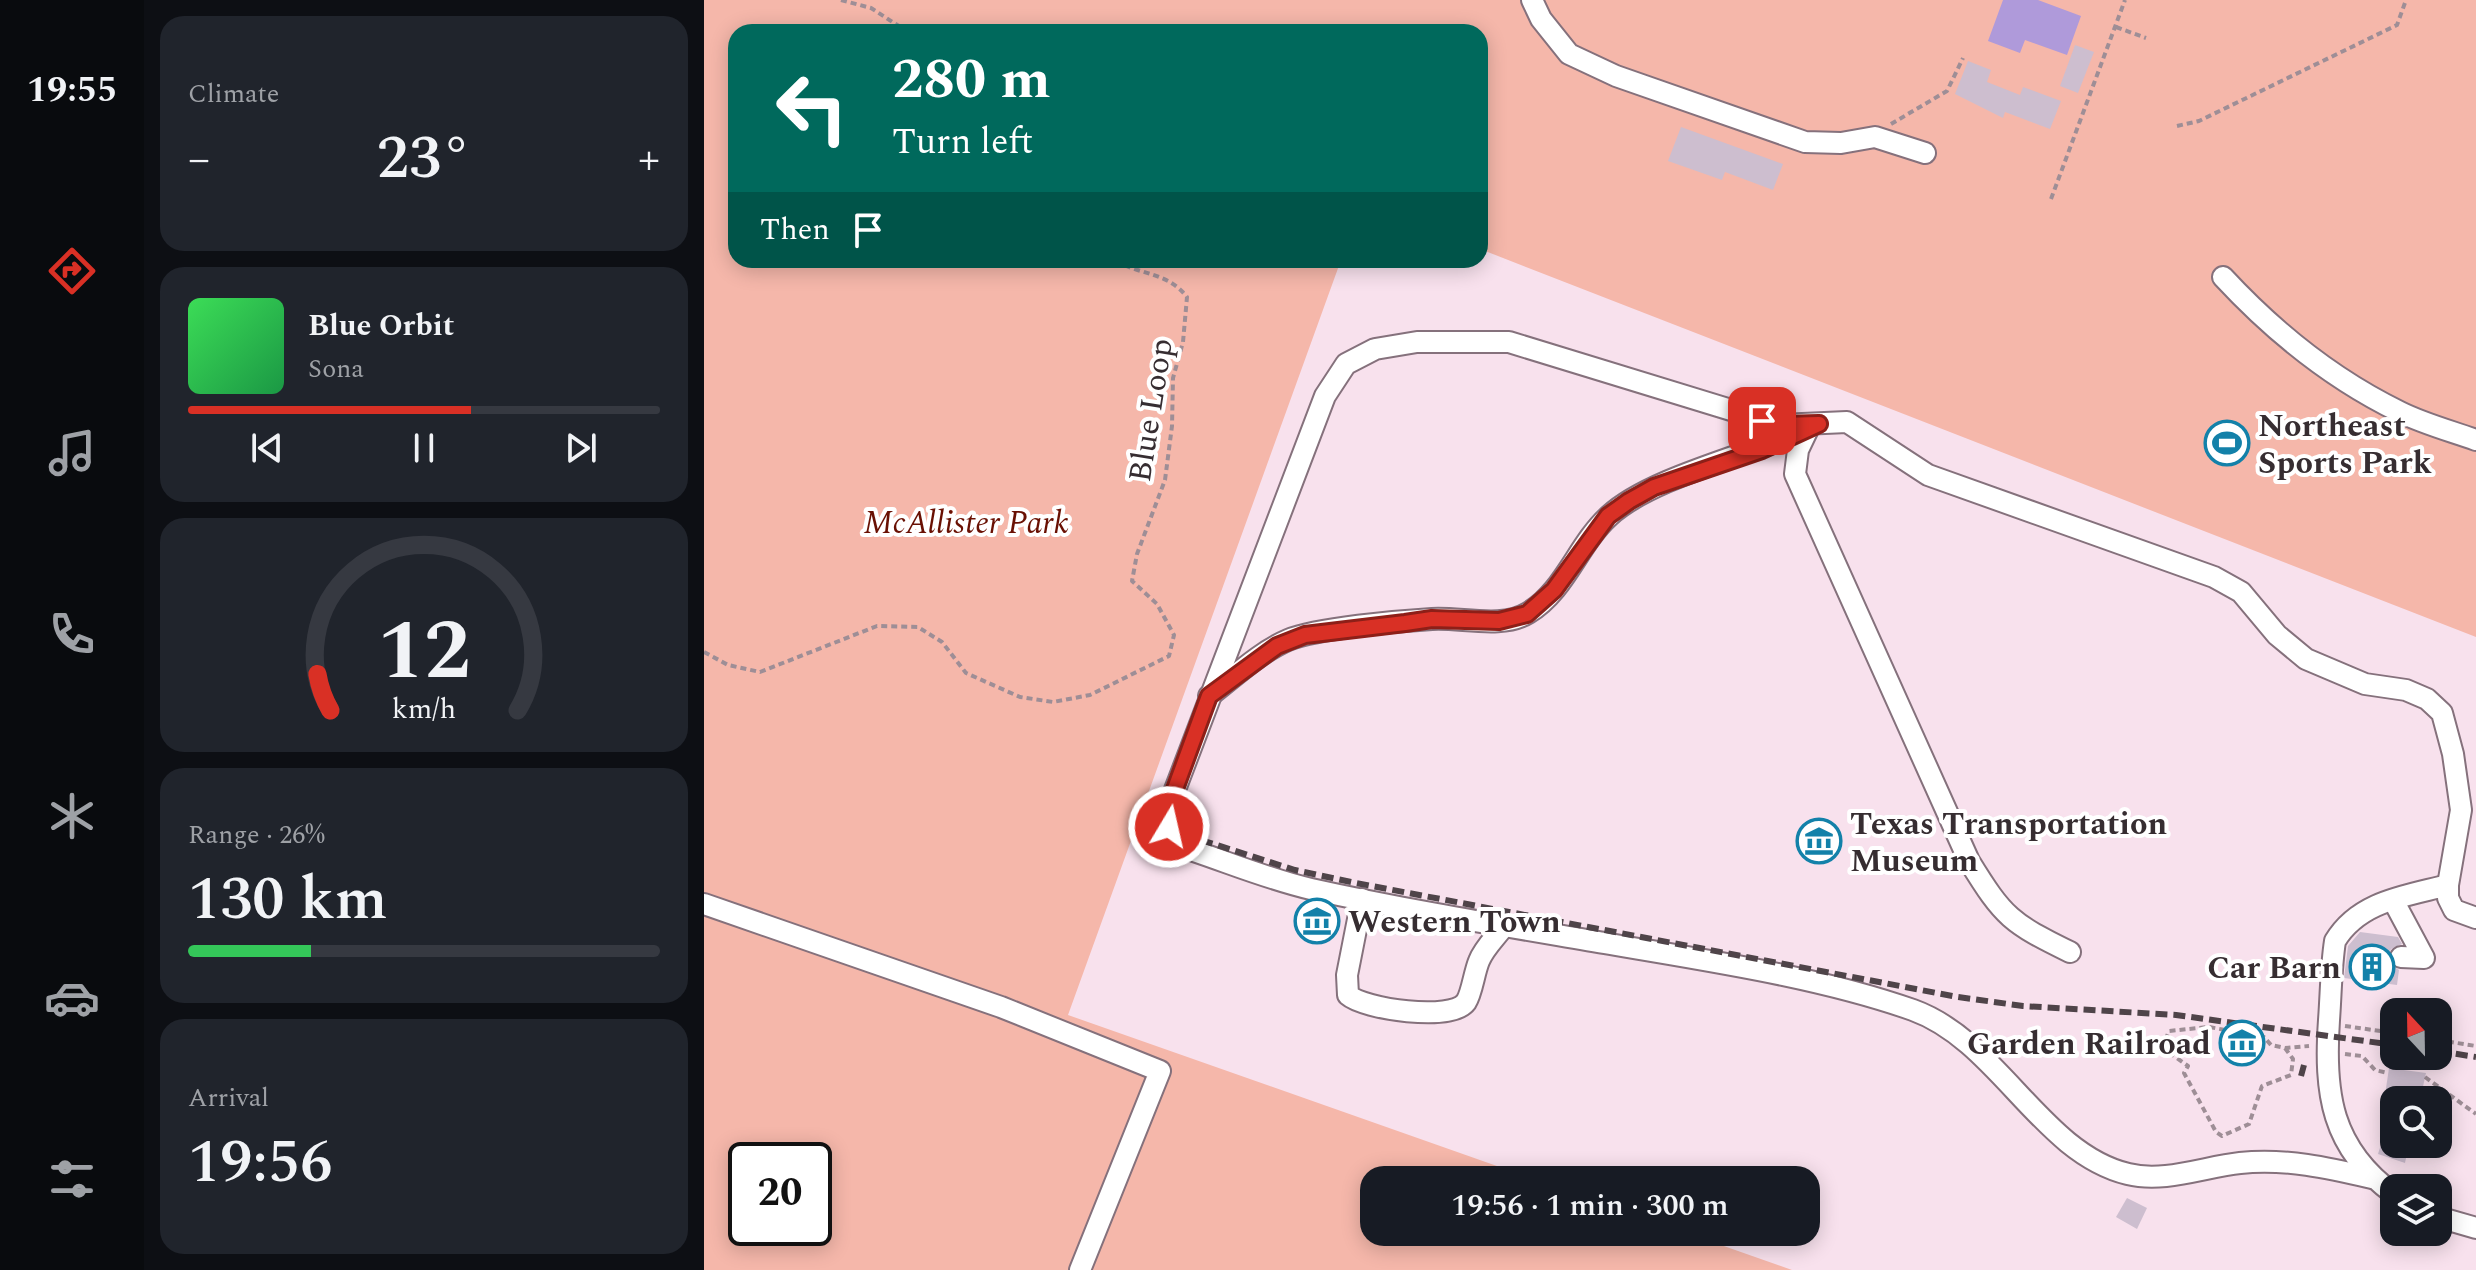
<!DOCTYPE html>
<meta charset="utf-8">
<style>
:root{--surface:#171b24;--page:#20242c;--text:#f1f3f6;--muted:#9ea1a6;--line:#363941;--accent:#d93025}
body{margin:0;font-family:Spectral,serif;background:var(--page);color:var(--text);height:100vh;display:flex;flex-direction:column;font-size:30px;white-space:nowrap}
*{box-sizing:border-box;margin:0}
p{font-size:26px;color:var(--muted)}
.icon{flex:none;width:44px;height:44px;fill:none;stroke:currentColor;stroke-width:2;stroke-linecap:round;stroke-linejoin:round}
.map{position:relative;flex:1;overflow:hidden}
.side{display:flex;flex-direction:column;gap:16px;padding:16px;background:#0d0f14;width:560px}
.side>*{flex:none}
.hud{position:absolute;left:24px;top:24px;width:760px;height:244px;border-radius:24px;box-shadow:0 4px 20px #0003;background:#00695c;color:#fff;overflow:hidden}
.needle{width:52px;rotate:338deg}
.controls{position:absolute;left:1676px;top:998px;display:grid;gap:16px}
.controls a{display:grid;place-items:center;width:72px;height:72px;border-radius:16px;background:var(--surface);box-shadow:0 4px 20px #0003;font-size:40px}
.speed{position:absolute;left:24px;top:1142px;display:flex;gap:16px;font-size:40px;font-weight:700;text-align:center}
.speed>*{display:grid;place-content:center;width:104px;height:104px;border-radius:50%;background:var(--surface);box-shadow:0 4px 20px #0003;line-height:1}
.speed .limit{border:4px solid #111;border-radius:12px;background:#fff;color:#111}
.pin{position:absolute;display:grid;place-items:center;width:68px;height:68px;color:#fff;margin:-34px;border-radius:16px;box-shadow:0 4px 12px #0006}
.me{position:absolute;width:88px;margin:-44px;rotate:9deg;stroke-linejoin:round;filter:drop-shadow(0 0 6px #0008)}
.turn{display:flex;align-items:center;gap:28px;height:168px;padding:0 32px;font-size:36px}
.turn .icon{width:104px;height:104px;stroke-width:2.5}
.turn b{display:block;font-size:56px;line-height:68px}
.then{display:flex;align-items:center;height:76px;padding:0 32px;background:#0003;gap:16px;font-size:30px}
.big{font-size:60px;font-weight:600;line-height:1.1}
.side .widget{flex:1;display:flex;flex-direction:column;justify-content:center;gap:12px;min-width:0;padding:0 28px;border-radius:24px;background:var(--page)}
.side .dial{align-items:center;gap:0}
.dial svg{height:208px;overflow:visible;fill:none;stroke:var(--line);stroke-width:7;stroke-linecap:round;text-anchor:middle}
.dial text{fill:var(--text);stroke:none}
.song{display:flex;align-items:center;gap:24px}
.cover{width:96px;height:96px;border-radius:12px;background:linear-gradient(135deg,hsl(130 70% 55%),hsl(140 70% 35%))}
.played{height:8px;border-radius:4px;background:linear-gradient(90deg,var(--accent) 60%,var(--line) 60%)}
.keys{display:flex;justify-content:space-around;direction:ltr}
.heat{display:flex;justify-content:space-between;align-items:center;font-size:44px;direction:ltr}
.charge{height:12px;border-radius:6px;background:linear-gradient(90deg,#34c759 26%,var(--line) 0)}
.trip{position:absolute;left:656px;top:1166px;width:460px;height:80px;border-radius:24px;background:var(--surface);box-shadow:0 4px 20px #0003;font-weight:600;line-height:80px;text-align:center}
main{display:flex;flex:1;min-height:0}
.dock{display:flex;flex-direction:column;width:144px;justify-content:space-around;align-items:center;background:#090b0e;color:var(--muted)}
.dock .icon{width:56px;height:56px}
.dock .selected{color:var(--accent)}
.dock b{font-size:36px;color:var(--text)}
.map>svg:first-child{display:block}
</style>
<main>
<nav class="dock">
<b>19:55</b>
<svg class="icon selected" aria-label="directions" viewBox="0 0 24 24"><path d="M12 3l9 9-9 9-9-9zM9 14v-3h6M13 9l2 2-2 2"/></svg>
<svg class="icon" aria-label="music" viewBox="0 0 24 24"><path d="M9 18V5l10-2v13"/><circle cx="6" cy="18" r="3"/><circle cx="16" cy="16" r="3"/></svg>
<svg class="icon" aria-label="phone" viewBox="0 0 24 24"><path d="M5 4h4l2 5-3 2q2 4 5 5l2-3 5 2v4C11 20 4 13 5 4z"/></svg>
<svg class="icon" aria-label="climate" viewBox="0 0 24 24"><path d="M12 3v18M4 7l16 10M4 17L20 7"/></svg>
<svg class="icon" aria-label="car" viewBox="0 0 24 24"><path d="M5 17H2v-5l4-1 3-4h7l3 4 3 1v5h-3M9 17h6M6 11h13"/><circle cx="7" cy="17" r="2"/><circle cx="17" cy="17" r="2"/></svg>
<svg class="icon" aria-label="filters" viewBox="0 0 24 24"><path d="M4 7h16M4 17h16"/><circle cx="9" cy="7" r="2"/><circle cx="15" cy="17" r="2"/></svg>
</nav>
<section class="side">
<div class="widget"><p>Climate</p>
<div class="heat"><a>−</a><b class="big">23°</b><a>+</a></div>
</div>
<div class="widget">
<div class="song"><i class="cover"></i><div><b>Blue Orbit</b><p>Sona</p></div></div>
<div class="played"></div>
<div class="keys"><svg class="icon" aria-label="previous" viewBox="0 0 24 24"><path d="M18 5L8 12l10 7zM5 5v14"/></svg><svg class="icon" aria-label="pause" viewBox="0 0 24 24"><path d="M8 5v14M16 5v14"/></svg><svg class="icon" aria-label="next" viewBox="0 0 24 24"><path d="M6 5l10 7-10 7zM19 5v14"/></svg></div>
</div>
<div class="widget dial"><svg viewBox="0 0 100 80">
<path d="M14 69A42 42 0 1 1 86 69"/>
<path d="M14 69A42 42 0 0 1 9 55" stroke="#d93025"/>
<text x="50" y="56" font-size="32" font-weight="700">12</text>
<text x="50" y="72" font-size="11">km/h</text>
</svg></div>
<div class="widget"><p>Range · 26%</p><b class="big">130 km</b><div class="charge"></div></div>
<div class="widget"><p>Arrival</p><b class="big">19:56</b></div>
</section>
<div class="map">
<svg width="1772" height="1270" viewBox="0 0 1772 1270">
<rect width="100%" height="100%" fill="#f8e1ed"/>
<!-- green -->
<path fill="#f5b7aa" fill-rule="evenodd" d="M0 0H1772V637L776 249V32H32V260H637L364 1015 833 1180H670V1232H980L1088 1270H0ZM42 1160H110V1228H42Z"/>
<!-- water -->
<path fill="#af9ada" d="M1299 0H1334L1377 16 1363 55 1321 40 1316 53 1284 41Z"/>
<!-- building -->
<g fill="#cdbecf">
<path d="M1371 45 1390 52 1374 93 1356 86Z"/>
<path d="M1264 61 1287 70 1283 82 1316 95 1319 87 1357 101 1346 129 1301 112 1299 118 1251 94Z"/>
<path d="M977 127 1079 164 1069 190 1021 172 1018 180 964 161Z"/>
<path d="M1656 932 1694 937 1698 944 1687 949 1684 957 1686 964 1695 970 1693 985 1640 978 1644 946Z"/>
<path d="M1685 1068 1722 1073 1716 1100 1681 1095Z"/>
<path d="M1679 1138 1704 1148 1701 1163 1674 1154Z"/>
<path d="M1423 1198 1443 1208 1433 1229 1412 1217Z"/>
</g>
<g fill="none" stroke-linecap="round" stroke-linejoin="round">
<!-- minor casing -->
<g stroke="#85717c" stroke-width="24">
<g id="minor">
<path d="M828 0 837 19 865 54 912 76 1101 142 1137 143 1171 137 1221 153"/>
<path d="M1519 277C1570 332 1628 379 1696 412 1720 424 1747 431 1772 440"/>
<path d="M1104 429 1094 450 1091 474 1265 861C1300 918 1307 923 1366 952"/>
<path d="M505 696C530 677 556 652 584 640 613 628 695 621 728 619 757 617 798 629 824 613 861 591 874 544 905 516 947 477 1049 454 1104 429"/>
<path d="M658 899 643 975 644 995C660 1009 747 1022 762 1002 768 993 770 973 775 961 780 948 792 937 800 926"/>
<path d="M1689 900 1720 958 1697 957"/>
<path d="M0 904 297 1007 456 1071 376 1270"/>
<path d="M1668 1178C1625 1168 1581 1158 1536 1163 1500 1167 1460 1183 1424 1174 1337 1153 1295 1041 1209 1010 1115 977 1005 961 906 944 807 927 706 911 607 889 567 880 526 863 487 850 469 839 465 828 464 808L621 396 642 364 671 349 713 342H805L1076 425 1143 422 1224 475 1510 577 1537 592 1573 635 1602 659 1661 684 1702 690 1723 699 1738 713 1749 754 1757 810 1744 885"/>
<path d="M1690 1194C1627 1148 1620 1093 1625 1020 1627 993 1627 967 1631 941 1655 901 1702 896 1744 885V898L1750 910 1772 918"/>
<path d="M1734 1217 1772 1228"/>
</g>
</g>
<!-- path -->
<g stroke="#9e8e96" stroke-width="4" stroke-dasharray="6 4" stroke-linecap="butt">
<path d="M137 0 167 8 204 32"/>
<path d="M1412 27 1442 38"/>
<path d="M1187 124 1243 91 1259 58"/>
<path d="M1473 126 1495 121 1693 25 1702 0"/>
<path d="M1347 199 1421 0"/>
<path d="M0 652 24 665 56 672 173 626 214 627 238 642 262 673 316 697 349 702 386 695 465 656 470 635 453 604 428 581 433 554 461 480 468 426 469 378 479 342 483 297C464 272 435 275 410 260"/>
<path d="M1641 1026 1690 1033"/>
<path d="M1681 1027 1690 1032"/>
<path d="M1734 1040 1772 1046"/>
<path d="M1581 1048 1589 1059 1587 1075 1558 1086 1545 1124 1518 1136 1512 1132 1480 1073 1484 1066 1470 1056 1460 1043 1465 1031 1505 1027 1560 1037 1567 1045 1581 1048 1605 1046"/>
<path d="M1641 1054 1658 1056 1671 1070 1684 1073"/>
<path d="M1721 1077 1772 1114"/>
</g>
<!-- minor -->
<use href="#minor" stroke="#fff" stroke-width="20"/>
<!-- rail -->
<g stroke="#4f4449" stroke-width="6" stroke-dasharray="12 6" stroke-linecap="butt">
<path d="M497 840 591 870 652 883 1254 997 1319 1006 1472 1015 1690 1045"/>
<path d="M1734 1051 1772 1057"/>
<path d="M1597 1076 1600 1065"/>
</g>
</g>
<g fill="none" stroke-linecap="round" stroke-linejoin="round">
<!-- route casing -->
<g stroke="#8d1f18" stroke-width="20">
<path id="route" d="M465 827 464 808 505 696 573 646 601 635 701 623 728 619 795 621 823 614 850 590 904 516 925 501 950 487 1058 450 1115 424 1076 425 1058 421"/>
</g>
<!-- route -->
<use href="#route" stroke="#d93025" stroke-width="14"/>
</g>
<!-- icons -->
<defs>
<g id="stadium-ring" transform="scale(2.3)"><circle r="9.5" fill="#fff" stroke="#1381a9" stroke-width="1.5"/><path d="M0-5a6.5 5 0 1 0 0 10a6.5 5 0 1 0 0-10ZM-3.5-1.8h7v3.6h-7Z" fill="#1381a9"/></g>
<g id="museum-ring" transform="scale(2.3)"><circle r="9.5" fill="#fff" stroke="#1381a9" stroke-width="1.5"/><path d="M0-6L6-3V-2H-6V-3ZM-5-1h2V3h-2ZM-1-1h2V3h-2ZM3-1h2V3H3ZM-6 4H6V6H-6Z" fill="#1381a9"/></g>
<g id="building-ring" transform="scale(2.3)"><circle r="9.5" fill="#fff" stroke="#1381a9" stroke-width="1.5"/><path d="M-4-6H4V6H1V3H-1V6H-4ZM-2.5-4.3h1.7v1.8h-1.7ZM.8-4.3h1.7v1.8H.8ZM-2.5-1h1.7V.8h-1.7ZM.8-1h1.7V.8H.8Z" fill="#1381a9"/></g>
</defs>
<g fill-rule="evenodd">
<use href="#stadium-ring" x="1523" y="443"/>
<use href="#museum-ring" x="1115" y="841"/>
<use href="#museum-ring" x="613" y="921"/>
<use href="#building-ring" x="1668" y="967"/>
<use href="#museum-ring" x="1538" y="1043"/>
</g>
<g text-anchor="middle" stroke-width="8" stroke-linejoin="round" paint-order="stroke">
<!-- street labels -->
<g font-size="32" fill="#362d31" stroke="#fff">
<text transform="translate(446 410) rotate(-81)" y="11">Blue Loop</text>
</g>
<!-- poi labels -->
<g font-size="32" font-weight="bold" fill="#362d31" stroke="#fff" text-anchor="start">
<text x="1554" y="436">Northeast<tspan x="1554" dy="37">Sports Park</tspan></text>
<text x="1146" y="834">Texas Transportation<tspan x="1146" dy="37">Museum</tspan></text>
<text x="644" y="932">Western Town</text>
<text x="1637" y="978" text-anchor="end">Car Barn</text>
<text x="1507" y="1054" text-anchor="end">Garden Railroad</text>
</g>
<!-- park labels -->
<g font-size="32" font-style="italic" fill="#691003" stroke="#fff">
<text x="262" y="533">McAllister Park</text>
</g>
</g>
</svg>
<div class="controls">
<a><svg class="needle" viewBox="-14 -14 28 28"><path d="M0-13l5 13h-10z" fill="#e53935"/><path d="M0 13l5-13h-10z" fill="#9ea1a6"/></svg></a>
<a><svg class="icon" aria-label="search" viewBox="0 0 24 24"><circle cx="10" cy="10" r="6"/><path d="M15 15l6 6"/></svg></a>
<a><svg class="icon" aria-label="layers" viewBox="0 0 24 24"><path d="M12 4l9 5-9 5-9-5zM3 14l9 5 9-5"/></svg></a>
</div>
<div class="speed"><div class="limit">20</div></div>
<div class="pin" style="left:1058px;top:421px;background:#d93025"><svg class="icon" aria-label="arrive" viewBox="0 0 24 24"><path d="M6 21V4h12l-3 4 3 4H6"/></svg></div>
<svg class="me" style="left:465px;top:827px" viewBox="-20 -20 40 40"><circle r="17" fill="#d93025" stroke="#fff" stroke-width="3"/><path d="M0-11L8 9 0 5-8 9z" fill="#fff"/></svg>
<div class="trip">19:56 · 1 min · 300 m</div>
<div class="hud">
<div class="turn"><svg class="icon" aria-label="left" viewBox="0 0 24 24"><path d="M17 20v-9H6M10 6l-5 5 5 5"/></svg><div><b>280 m</b>Turn left</div></div>
<div class="then">Then<svg class="icon" aria-label="arrive" viewBox="0 0 24 24"><path d="M6 21V4h12l-3 4 3 4H6"/></svg></div>
</div>
</div>
</main>
